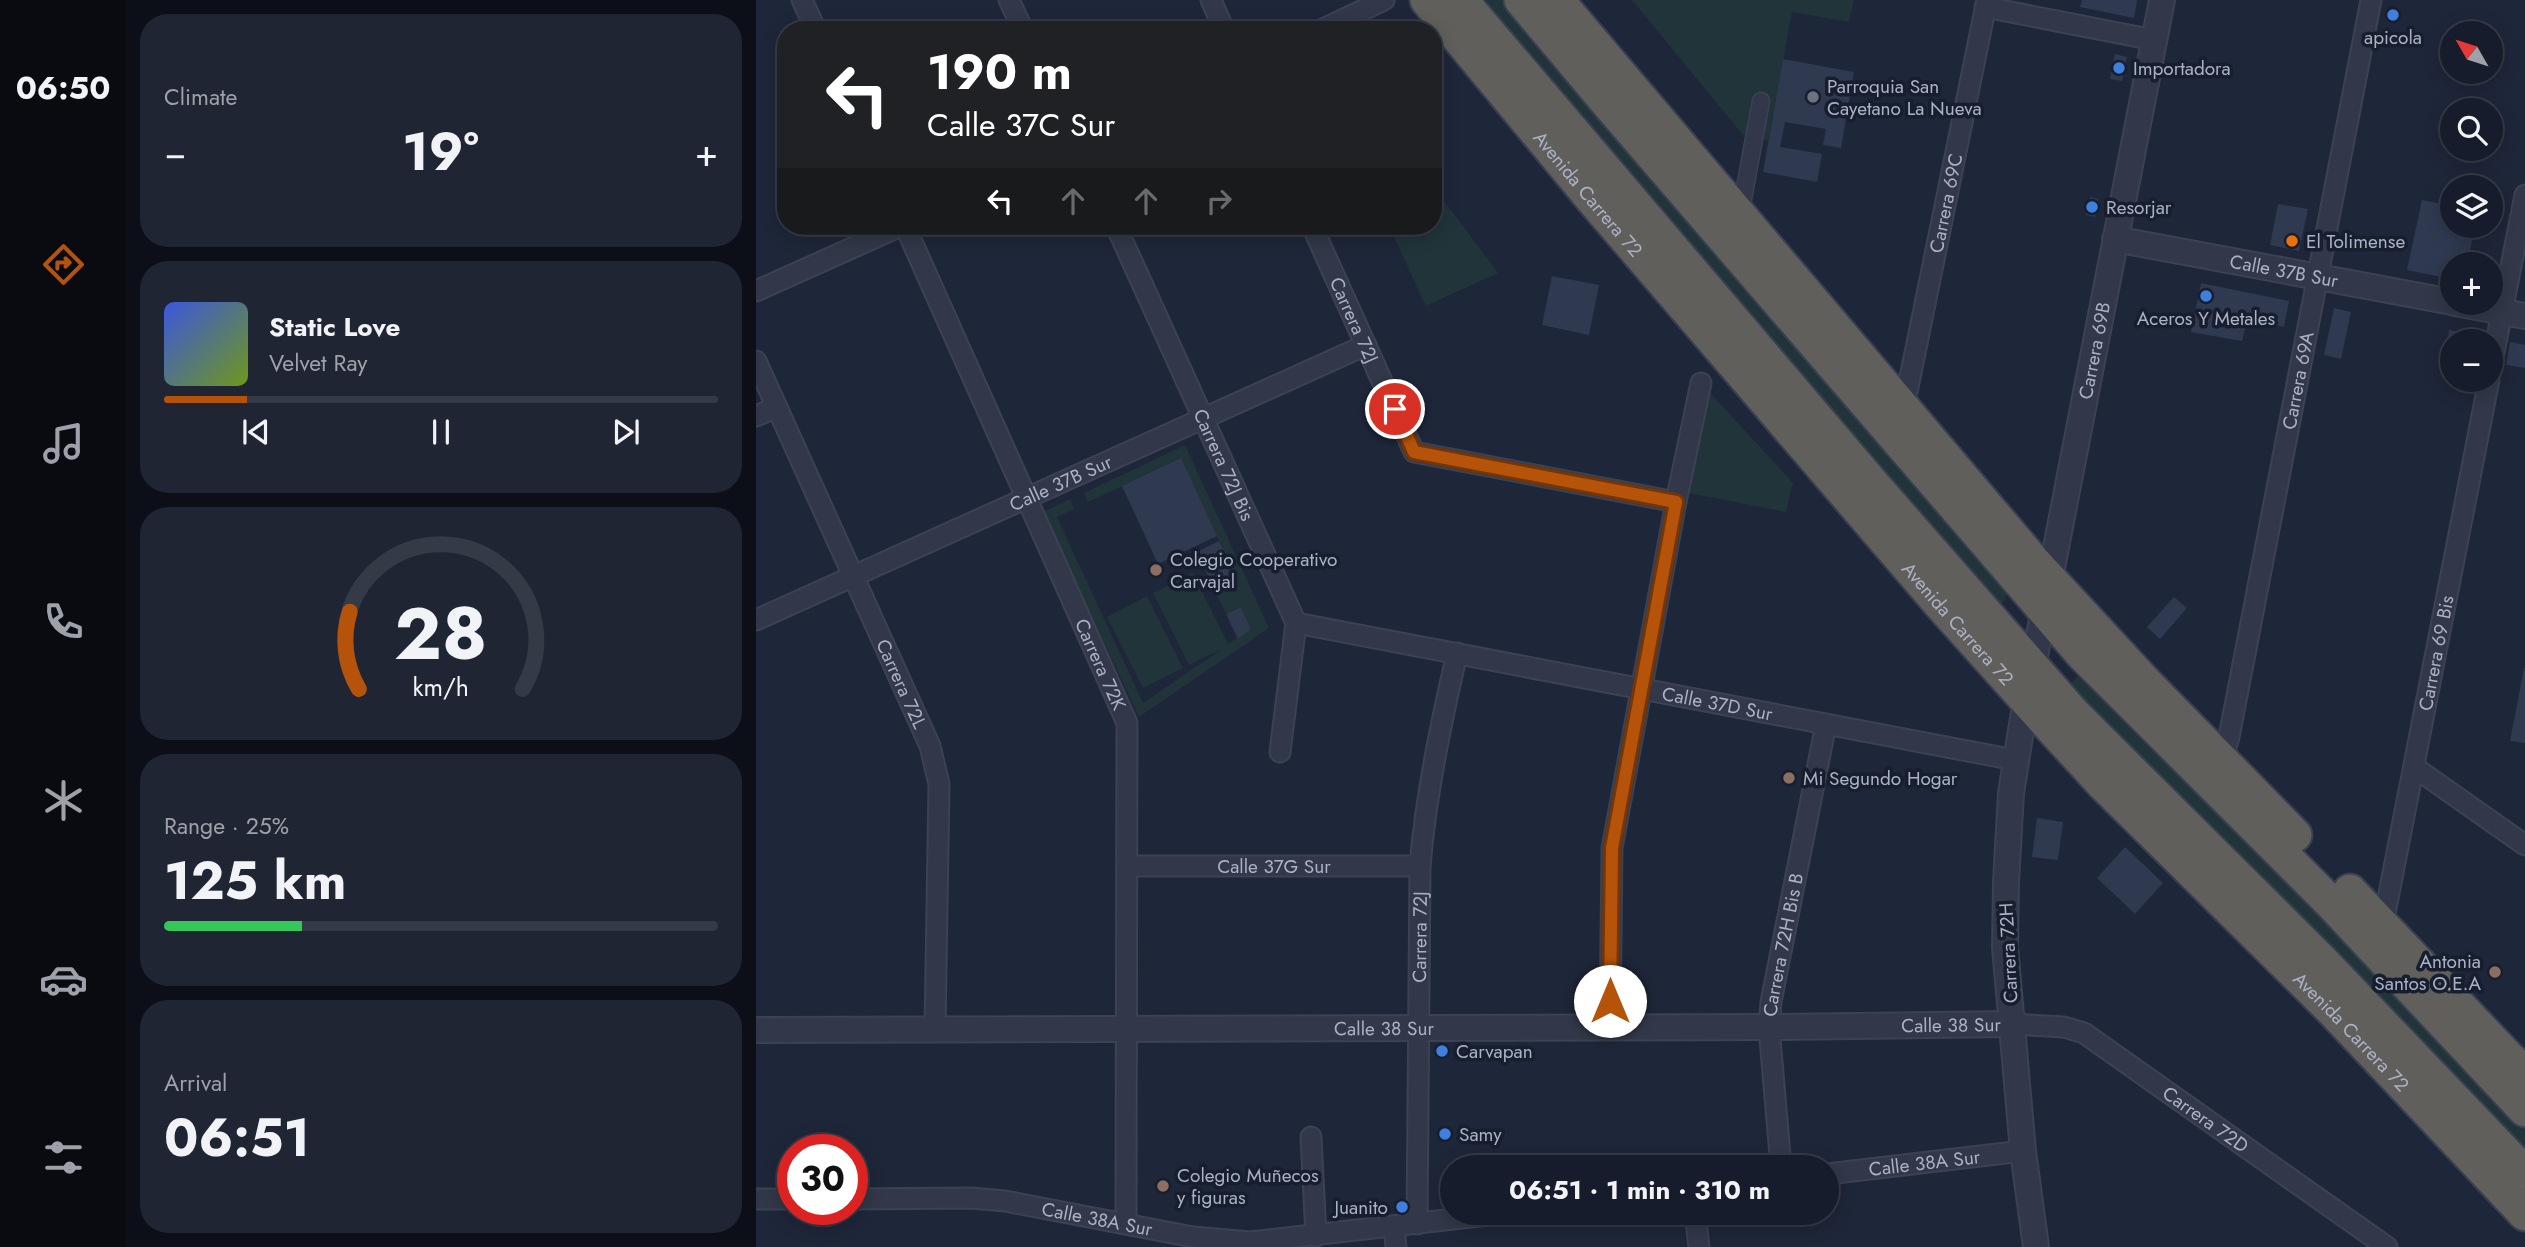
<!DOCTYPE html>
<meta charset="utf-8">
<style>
:root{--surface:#161c2b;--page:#1f2533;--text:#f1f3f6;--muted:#9ea1a9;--line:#353a47;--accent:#b45309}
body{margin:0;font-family:Jost,sans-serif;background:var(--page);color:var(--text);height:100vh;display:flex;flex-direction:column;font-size:26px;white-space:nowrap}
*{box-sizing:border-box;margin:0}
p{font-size:23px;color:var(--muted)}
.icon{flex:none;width:38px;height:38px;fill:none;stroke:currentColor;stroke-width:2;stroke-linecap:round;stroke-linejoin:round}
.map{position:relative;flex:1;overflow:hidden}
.panel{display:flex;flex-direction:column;gap:14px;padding:14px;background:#0c0f18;width:630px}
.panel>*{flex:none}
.guide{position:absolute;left:21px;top:21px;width:665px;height:214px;border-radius:28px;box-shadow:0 4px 18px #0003,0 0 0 2px var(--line);background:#202124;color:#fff;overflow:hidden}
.needle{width:46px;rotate:309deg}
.buttons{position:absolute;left:1684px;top:21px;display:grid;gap:14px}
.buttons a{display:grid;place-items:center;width:63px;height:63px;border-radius:50%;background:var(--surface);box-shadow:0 4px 18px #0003,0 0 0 2px var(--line);font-size:35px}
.speed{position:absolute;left:21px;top:1134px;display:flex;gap:14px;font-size:35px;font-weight:700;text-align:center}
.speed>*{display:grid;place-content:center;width:91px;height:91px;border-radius:50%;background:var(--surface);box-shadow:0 4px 18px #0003,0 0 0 2px var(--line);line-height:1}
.speed .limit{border:10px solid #d22;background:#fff;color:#111}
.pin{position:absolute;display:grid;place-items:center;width:60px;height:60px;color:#fff;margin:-30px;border:4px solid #fff;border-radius:50%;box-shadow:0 2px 7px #0007}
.me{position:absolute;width:77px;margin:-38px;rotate:0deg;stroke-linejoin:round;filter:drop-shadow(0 0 5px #0008)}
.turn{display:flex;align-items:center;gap:24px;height:147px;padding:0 35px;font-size:32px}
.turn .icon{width:91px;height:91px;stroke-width:2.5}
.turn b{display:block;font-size:49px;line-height:60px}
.lanes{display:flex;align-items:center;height:66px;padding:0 35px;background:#0003;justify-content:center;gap:35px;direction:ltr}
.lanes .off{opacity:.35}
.big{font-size:52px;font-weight:700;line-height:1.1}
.panel .tile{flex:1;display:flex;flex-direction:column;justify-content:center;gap:10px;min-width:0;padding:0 24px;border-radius:28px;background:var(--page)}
.panel .dial{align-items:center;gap:0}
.dial svg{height:182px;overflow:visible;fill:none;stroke:var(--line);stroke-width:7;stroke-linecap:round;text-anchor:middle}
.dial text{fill:var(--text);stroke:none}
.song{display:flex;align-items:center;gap:21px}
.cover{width:84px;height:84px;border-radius:10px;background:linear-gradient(135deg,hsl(230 70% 55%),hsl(80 70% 35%))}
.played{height:7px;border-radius:4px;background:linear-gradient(90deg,var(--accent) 15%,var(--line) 15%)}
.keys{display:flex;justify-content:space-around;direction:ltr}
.heat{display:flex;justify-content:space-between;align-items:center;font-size:38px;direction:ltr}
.charge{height:10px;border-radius:5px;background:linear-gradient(90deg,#34c759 25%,var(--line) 0)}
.trip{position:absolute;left:684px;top:1155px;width:399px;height:70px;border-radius:35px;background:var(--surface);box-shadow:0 4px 18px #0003,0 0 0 2px var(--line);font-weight:700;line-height:70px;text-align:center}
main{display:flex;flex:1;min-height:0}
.tabs{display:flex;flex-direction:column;width:126px;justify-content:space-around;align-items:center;background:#090b11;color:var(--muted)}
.tabs .icon{width:49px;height:49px}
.tabs .selected{color:var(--accent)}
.tabs b{font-size:32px;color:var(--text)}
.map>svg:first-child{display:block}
</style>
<main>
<nav class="tabs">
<b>06:50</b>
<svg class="icon selected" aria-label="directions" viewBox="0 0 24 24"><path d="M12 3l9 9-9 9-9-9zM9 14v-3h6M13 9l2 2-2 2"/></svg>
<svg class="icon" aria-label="music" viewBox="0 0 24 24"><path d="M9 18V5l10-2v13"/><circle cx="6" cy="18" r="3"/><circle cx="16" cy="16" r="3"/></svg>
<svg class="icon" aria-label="phone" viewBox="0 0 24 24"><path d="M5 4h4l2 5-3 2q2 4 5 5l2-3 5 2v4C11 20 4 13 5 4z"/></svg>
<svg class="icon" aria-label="climate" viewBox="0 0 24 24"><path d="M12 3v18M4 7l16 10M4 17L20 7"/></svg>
<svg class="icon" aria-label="car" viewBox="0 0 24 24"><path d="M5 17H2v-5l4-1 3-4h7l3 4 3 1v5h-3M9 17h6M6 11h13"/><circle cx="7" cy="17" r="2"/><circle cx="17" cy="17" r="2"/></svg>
<svg class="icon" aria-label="filters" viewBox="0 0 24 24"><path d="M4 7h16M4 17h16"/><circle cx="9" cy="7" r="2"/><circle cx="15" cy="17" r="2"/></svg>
</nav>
<section class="panel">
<div class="tile"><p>Climate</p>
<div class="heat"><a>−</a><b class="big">19°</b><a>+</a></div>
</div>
<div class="tile">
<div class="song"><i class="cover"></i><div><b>Static Love</b><p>Velvet Ray</p></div></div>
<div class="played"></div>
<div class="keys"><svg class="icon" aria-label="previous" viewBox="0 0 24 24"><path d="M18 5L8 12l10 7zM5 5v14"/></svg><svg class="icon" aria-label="pause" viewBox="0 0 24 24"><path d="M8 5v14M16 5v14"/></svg><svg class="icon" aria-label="next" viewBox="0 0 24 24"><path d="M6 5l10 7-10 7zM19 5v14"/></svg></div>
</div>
<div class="tile dial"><svg viewBox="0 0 100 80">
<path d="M14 69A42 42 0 1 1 86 69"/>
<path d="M14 69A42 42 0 0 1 10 35" stroke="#b45309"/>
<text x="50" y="56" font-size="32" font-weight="700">28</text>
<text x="50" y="72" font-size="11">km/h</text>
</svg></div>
<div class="tile"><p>Range · 25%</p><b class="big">125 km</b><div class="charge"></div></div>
<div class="tile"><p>Arrival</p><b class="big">06:51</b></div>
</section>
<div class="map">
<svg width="1769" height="1247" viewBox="0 0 1769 1247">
<rect width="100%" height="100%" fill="#1e2639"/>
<!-- green -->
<g fill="#20343a">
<path d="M714 0H749L1251 592C1250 599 1249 602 1242 605Z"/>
<path d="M876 0H1098L1093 22 1036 12 1012 141 987 135Z"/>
<path d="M677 186 742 273 670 306 633 226H677Z"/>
<path d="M945 383 1037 483 1030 512 923 491Z"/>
<path d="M429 445 513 628 383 717 287 512 314 499 318 509 301 517 387 703 466 649 433 665 397 593 437 573 472 644 495 629 485 607 470 614 459 592 482 581 425 459 332 502 328 493Z"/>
<path d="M391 596 427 668 387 688 351 617Z"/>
<path d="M1322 676 1400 754 1427 766 1769 1121V1164L1311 687Z"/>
</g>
<!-- building -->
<g fill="#2f3950">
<path d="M1326 0H1381L1378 18 1324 7Z"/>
<path d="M1359 54 1371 57 1366 81 1354 79Z"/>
<path d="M1027 59 1098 72 1085 148 1067 145 1070 129 1029 122 1024 147 1066 154 1061 182 1007 172Z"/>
<path d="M1334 197 1342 199 1339 217 1330 215Z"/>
<path d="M1666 200 1696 206V226H1703L1702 233 1717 236 1711 264H1696V279L1651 270Z"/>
<path d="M1522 204 1552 209 1543 251 1514 245Z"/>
<path d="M796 276 843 285 833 335 786 325Z"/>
<path d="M1445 283 1533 301 1528 327 1491 320 1486 341 1435 332Z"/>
<path d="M1578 308 1595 312 1585 359 1568 355Z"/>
<path d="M1693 330 1712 334 1711 341H1696V360L1688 359Z"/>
<path d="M1754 342 1769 345V368L1750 365Z"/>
<path d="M425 458 461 536 402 564 366 486Z"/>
<path d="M463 541 482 581 459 592 441 552Z"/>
<path d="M1418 597 1431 608 1404 639 1391 627Z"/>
<path d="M485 607 495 629 482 639 470 614Z"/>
<path d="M1768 668H1769V743L1754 741Z"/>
<path d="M1281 818 1307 822 1302 860 1276 857Z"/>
<path d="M1369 847 1407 883 1379 914 1341 878Z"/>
</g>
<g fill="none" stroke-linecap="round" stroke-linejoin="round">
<!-- pedestrian casing -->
<g stroke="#3b4253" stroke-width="19">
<path id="pedestrian" d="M984 215 1005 101"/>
</g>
<!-- minor casing -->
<g stroke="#3b4253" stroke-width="23">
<g id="minor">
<path d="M46 0 60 30"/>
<path d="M253 0 267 30"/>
<path d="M455 0 468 30"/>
<path d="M1229 7 1398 40"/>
<path d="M565 30 628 0"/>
<path id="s1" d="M149 226 371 723 370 1223"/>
<path id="s2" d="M360 226 540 623 524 752"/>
<path id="s3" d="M556 226 658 452 920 502"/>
<path d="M0 291 145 226"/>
<path id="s4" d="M0 361 174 746 183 784 179 1030"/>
<path d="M1734 373 1769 195"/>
<path id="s5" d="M1148 407 1231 0"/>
<path d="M0 416 21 407"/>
<path id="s6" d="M0 620 610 345"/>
<path id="s7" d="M540 623 1259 760"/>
<path id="s8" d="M1466 761 1473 737 1615 0"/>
<path d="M1658 767 1769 845"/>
<path id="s9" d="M371 866H664"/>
<path id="s10" d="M1627 924 1733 380"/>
<path id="s11" d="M1256 1024 1308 1027 1328 1033 1631 1247"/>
<path d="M854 1028 856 848 920 502 945 383"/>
<path d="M555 1137 560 1236"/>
<path id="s12" d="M1025 1167 1013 1027 1015 1002 1070 724"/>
<path id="s13" d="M1071 1174 1267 1151"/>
<path d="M0 1199H37"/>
<path id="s14" d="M96 1199 215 1198 249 1201 437 1237 494 1242 751 1213"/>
<path d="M939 1213 943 1247"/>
<path id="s15" d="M661 1224 664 866C670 794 685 724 701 653"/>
<path d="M638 1226 640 1247"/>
</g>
</g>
<!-- tertiary casing -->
<g stroke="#3b4253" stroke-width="28">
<g id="tertiary">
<path id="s16" d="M1359 239 1696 302"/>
<path d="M1699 303 1769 316"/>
<path id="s17" d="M0 1030 1013 1027 1256 1024"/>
<path id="s18" d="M1280 1247 1267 1151 1249 947 1250 882 1255 793 1267 718 1406 0"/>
</g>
</g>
<!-- trunk casing -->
<g stroke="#394051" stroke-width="37">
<g id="trunk">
<path id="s19" d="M671 0 836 199 1184 604 1289 721 1347 784 1576 1010 1769 1214"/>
<path d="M705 0 1115 482 1318 714 1567 962 1769 1173"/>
<path d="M765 0 854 106 1326 654 1573 901 1769 1110"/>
<path d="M801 0 1278 562 1389 682 1539 835"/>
<path d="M1594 891 1769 1075"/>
</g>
</g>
<!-- pedestrian -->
<use href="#pedestrian" stroke="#323849" stroke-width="16"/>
<!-- minor -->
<use href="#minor" stroke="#323849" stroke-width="19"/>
<!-- tertiary -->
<use href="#tertiary" stroke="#323849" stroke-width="24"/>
<!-- trunk -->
<use href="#trunk" stroke="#605f5c" stroke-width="33"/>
</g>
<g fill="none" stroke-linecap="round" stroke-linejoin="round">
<!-- route casing -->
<g stroke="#753606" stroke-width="18">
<path id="route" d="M639 409 658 452 920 502 856 848 854 1001"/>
</g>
<!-- route -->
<use href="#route" stroke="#b45309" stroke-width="12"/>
</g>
<!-- markers -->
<g fill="#3f7fe0" stroke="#171e2e" stroke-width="2.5">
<circle cx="1637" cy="15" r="7"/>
<circle cx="1363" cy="68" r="7"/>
<circle cx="1336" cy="207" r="7"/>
<circle cx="1450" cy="296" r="7"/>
<circle cx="686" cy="1051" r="7"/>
<circle cx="689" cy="1134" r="7"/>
<circle cx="646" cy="1207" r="7"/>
</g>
<circle fill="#6b7280" stroke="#171e2e" stroke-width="2.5" cx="1057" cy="97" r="7"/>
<circle fill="#e8710a" stroke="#171e2e" stroke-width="2.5" cx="1536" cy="241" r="7"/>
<g fill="#8d6e63" stroke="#171e2e" stroke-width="2.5">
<circle cx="400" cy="570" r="7"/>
<circle cx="1033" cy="778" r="7"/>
<circle cx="1739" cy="972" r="7"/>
<circle cx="407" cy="1186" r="7"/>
</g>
<g text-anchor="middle" stroke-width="7" stroke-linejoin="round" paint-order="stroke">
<!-- poi labels -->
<g font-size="19" fill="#acb2c6" stroke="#171e2e" text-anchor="start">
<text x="1637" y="44" text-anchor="middle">apicola</text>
<text x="1377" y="75">Importadora</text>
<text x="1071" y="93">Parroquia San<tspan x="1071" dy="22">Cayetano La Nueva</tspan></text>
<text x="1350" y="214">Resorjar</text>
<text x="1550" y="248">El Tolimense</text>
<text x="1450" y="325" text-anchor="middle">Aceros Y Metales</text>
<text x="414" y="566">Colegio Cooperativo<tspan x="414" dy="22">Carvajal</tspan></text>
<text x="1047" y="785">Mi Segundo Hogar</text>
<text x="1725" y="968" text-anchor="end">Antonia<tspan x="1725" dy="22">Santos O.E.A</tspan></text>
<text x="700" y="1058">Carvapan</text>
<text x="703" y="1141">Samy</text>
<text x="421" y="1182">Colegio Muñecos<tspan x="421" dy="22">y figuras</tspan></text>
<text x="632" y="1214" text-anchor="end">Juanito</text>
</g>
<!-- street labels -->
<g font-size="19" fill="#acb2c6" stroke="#171e2e">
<text dy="7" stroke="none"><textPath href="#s19" startOffset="252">Avenida Carrera 72</textPath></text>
<text dy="7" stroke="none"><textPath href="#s5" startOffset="208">Carrera 69C</textPath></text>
<text dy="7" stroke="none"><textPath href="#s16" startOffset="172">Calle 37B Sur</textPath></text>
<text dy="7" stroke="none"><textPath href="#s3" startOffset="103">Carrera 72J</textPath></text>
<text dy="7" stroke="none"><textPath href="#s18" startOffset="906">Carrera 69B</textPath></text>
<text dy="7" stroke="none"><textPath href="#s8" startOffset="388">Carrera 69A</textPath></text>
<text dy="7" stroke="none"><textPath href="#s2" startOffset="262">Carrera 72J Bis</textPath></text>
<text dy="7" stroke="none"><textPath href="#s6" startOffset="334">Calle 37B Sur</textPath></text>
<text dy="7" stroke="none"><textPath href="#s19" startOffset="819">Avenida Carrera 72</textPath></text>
<text dy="7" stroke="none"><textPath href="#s10" startOffset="276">Carrera 69 Bis</textPath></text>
<text dy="7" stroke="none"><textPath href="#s1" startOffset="480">Carrera 72K</textPath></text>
<text dy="7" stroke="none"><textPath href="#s4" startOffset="354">Carrera 72L</textPath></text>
<text dy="7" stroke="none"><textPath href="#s7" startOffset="429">Calle 37D Sur</textPath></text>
<text dy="7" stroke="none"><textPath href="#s9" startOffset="147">Calle 37G Sur</textPath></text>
<text dy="7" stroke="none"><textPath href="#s15" startOffset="287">Carrera 72J</textPath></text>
<text dy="7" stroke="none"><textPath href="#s12" startOffset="224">Carrera 72H Bis B</textPath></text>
<text transform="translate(1252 953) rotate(-93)" y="7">Carrera 72H</text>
<text dy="7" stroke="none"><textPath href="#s17" startOffset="1195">Calle 38 Sur</textPath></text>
<text dy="7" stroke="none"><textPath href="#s17" startOffset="628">Calle 38 Sur</textPath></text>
<text dy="7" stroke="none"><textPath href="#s19" startOffset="1386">Avenida Carrera 72</textPath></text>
<text dy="7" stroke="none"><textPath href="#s11" startOffset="222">Carrera 72D</textPath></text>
<text dy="7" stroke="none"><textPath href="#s13" startOffset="98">Calle 38A Sur</textPath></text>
<text dy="7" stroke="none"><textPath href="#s14" startOffset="247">Calle 38A Sur</textPath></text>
</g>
</g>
</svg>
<div class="buttons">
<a><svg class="needle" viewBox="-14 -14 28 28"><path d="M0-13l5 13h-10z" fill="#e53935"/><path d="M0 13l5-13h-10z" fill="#9ea1a9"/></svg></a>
<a><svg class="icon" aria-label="search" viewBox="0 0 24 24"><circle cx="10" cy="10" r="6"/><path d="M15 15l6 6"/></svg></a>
<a><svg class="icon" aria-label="layers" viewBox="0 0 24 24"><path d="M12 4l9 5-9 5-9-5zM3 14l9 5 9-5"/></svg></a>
<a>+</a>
<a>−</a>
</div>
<div class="speed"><div class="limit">30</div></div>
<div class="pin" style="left:639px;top:409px;background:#d93025"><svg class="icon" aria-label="arrive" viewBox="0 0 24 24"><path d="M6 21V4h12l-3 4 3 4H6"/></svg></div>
<svg class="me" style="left:854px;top:1001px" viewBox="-20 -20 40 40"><circle r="19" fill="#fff"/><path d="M0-13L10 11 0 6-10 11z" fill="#b45309"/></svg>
<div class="trip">06:51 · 1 min · 310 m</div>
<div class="guide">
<div class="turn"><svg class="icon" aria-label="left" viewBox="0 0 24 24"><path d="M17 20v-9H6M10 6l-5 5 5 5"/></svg><div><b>190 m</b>Calle 37C Sur</div></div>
<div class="lanes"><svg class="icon" aria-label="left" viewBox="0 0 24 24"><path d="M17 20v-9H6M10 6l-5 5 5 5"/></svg><svg class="icon off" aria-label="ahead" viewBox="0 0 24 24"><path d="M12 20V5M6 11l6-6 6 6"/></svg><svg class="icon off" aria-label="ahead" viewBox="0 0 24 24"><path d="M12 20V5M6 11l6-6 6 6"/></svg><svg class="icon off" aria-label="right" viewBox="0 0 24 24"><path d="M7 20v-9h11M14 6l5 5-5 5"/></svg></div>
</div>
</div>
</main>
